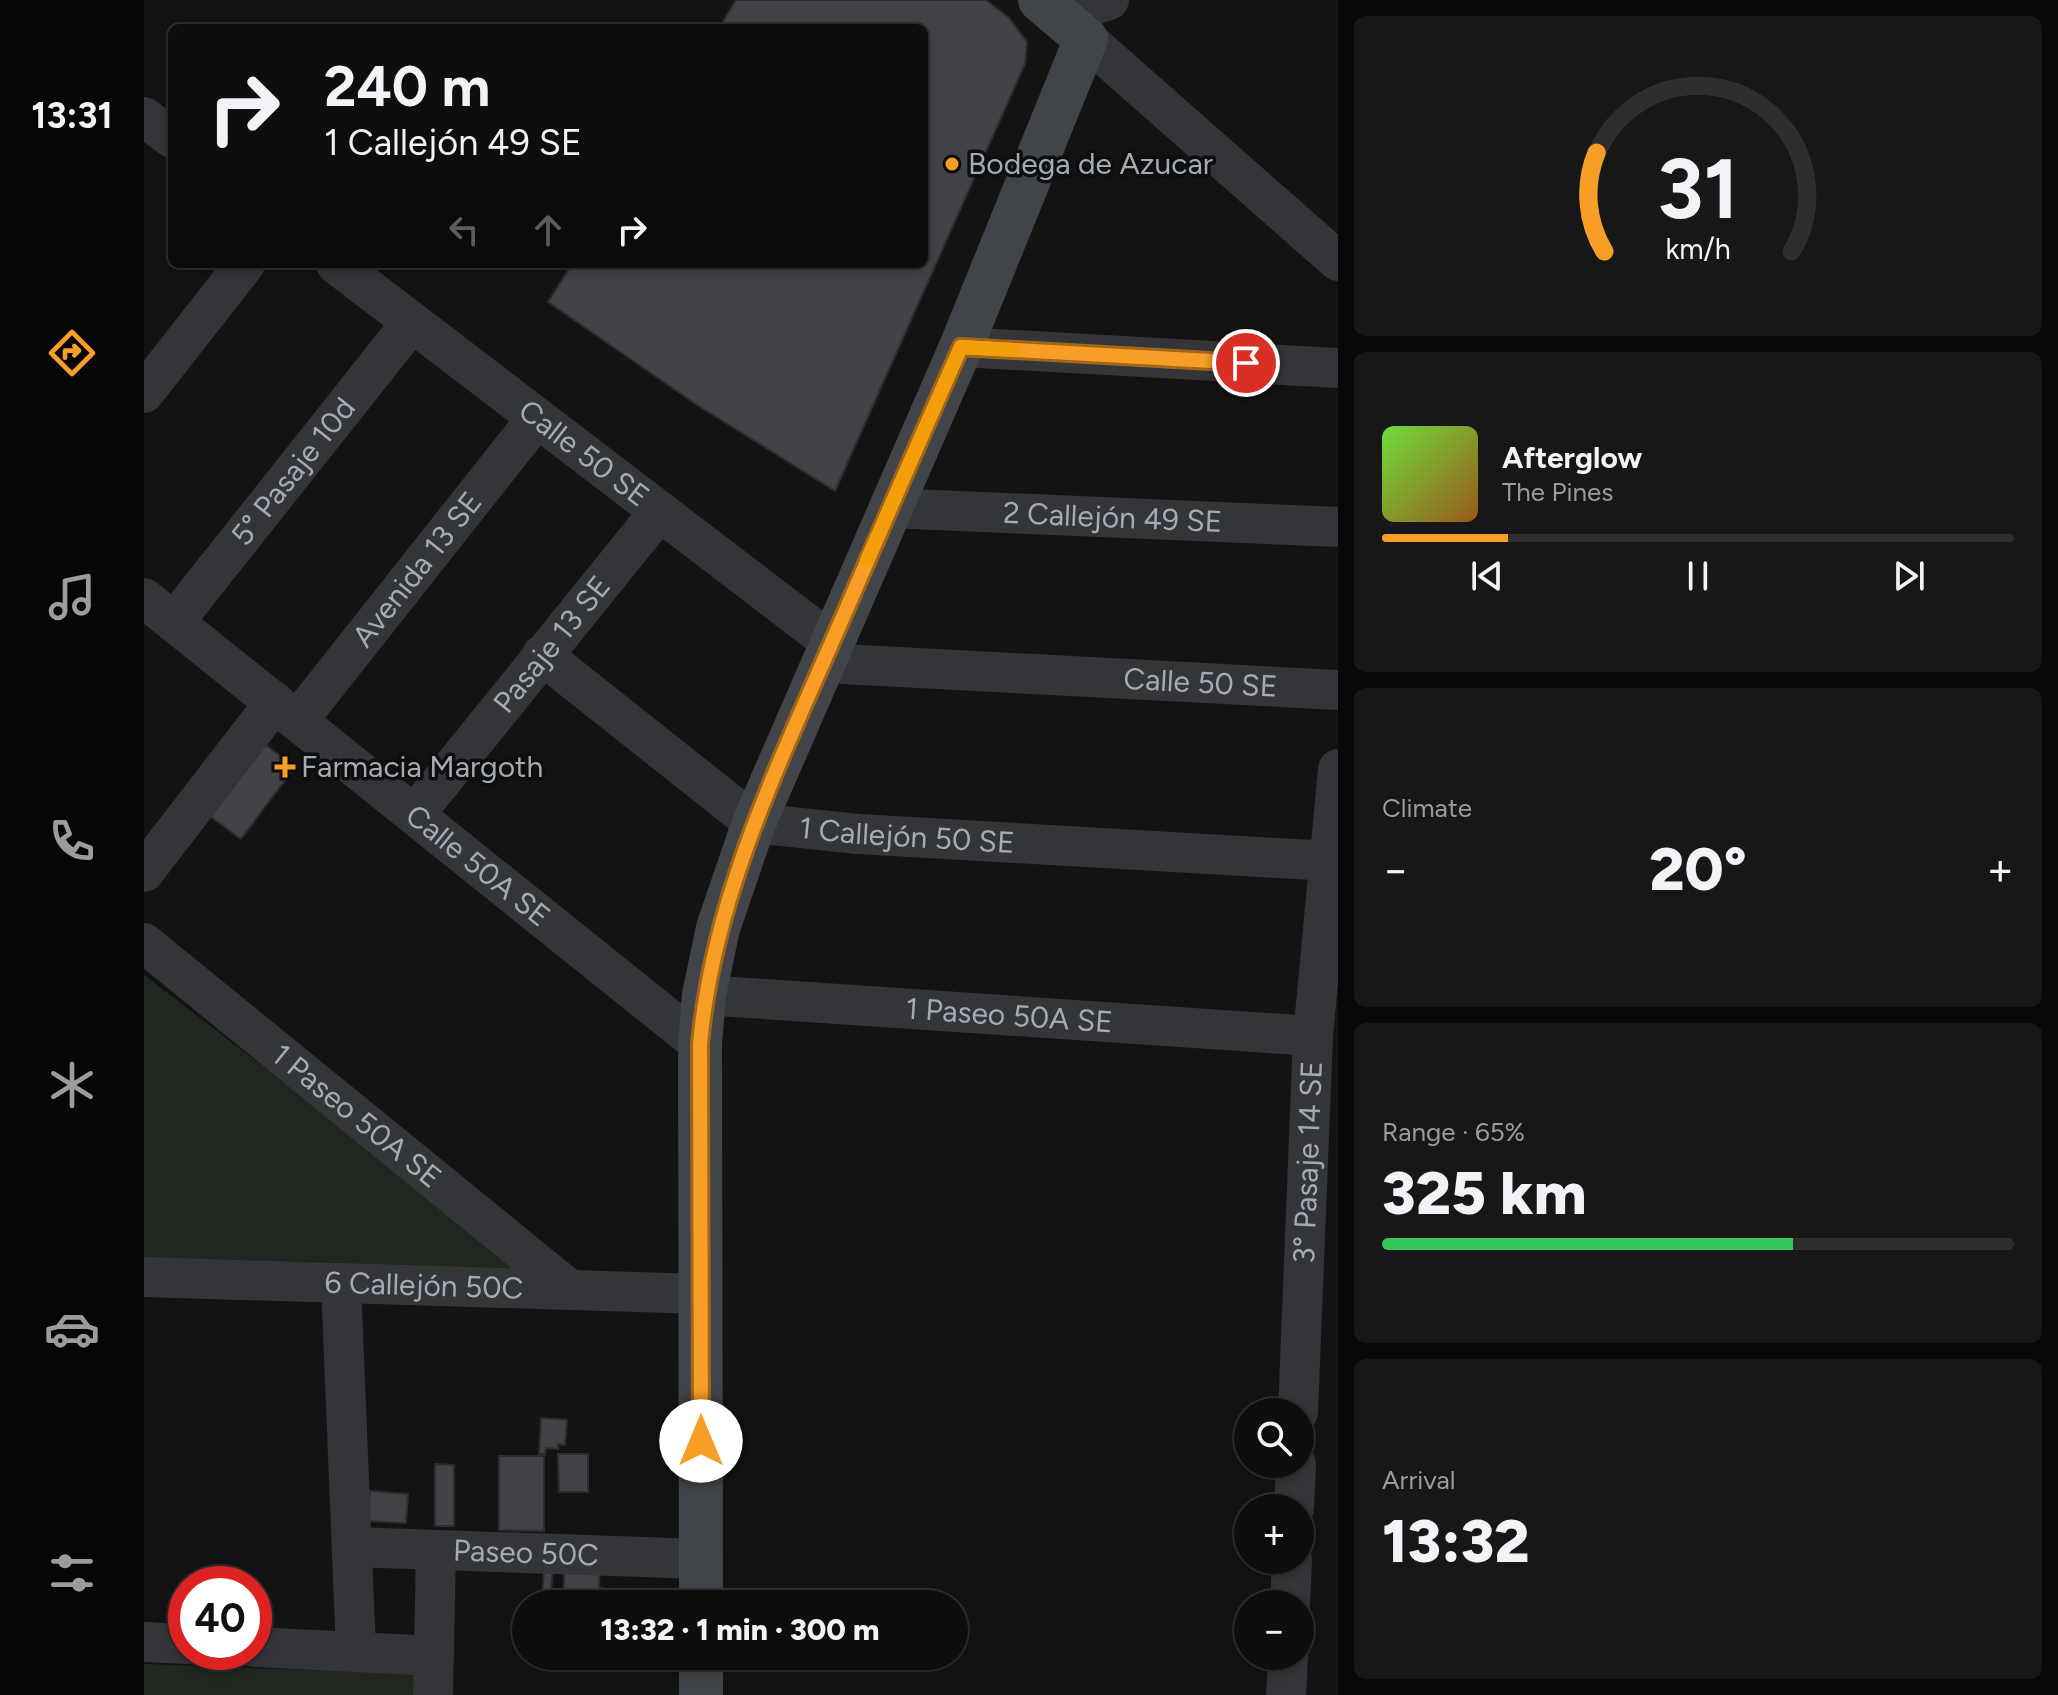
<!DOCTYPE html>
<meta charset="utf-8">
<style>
:root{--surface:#0e0e0f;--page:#171718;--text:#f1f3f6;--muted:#9b9c9e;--line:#2e2e2f;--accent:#f89e27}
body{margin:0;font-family:Figtree,sans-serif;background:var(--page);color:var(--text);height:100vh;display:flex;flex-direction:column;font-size:30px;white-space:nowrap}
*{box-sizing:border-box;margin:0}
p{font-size:26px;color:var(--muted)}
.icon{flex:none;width:44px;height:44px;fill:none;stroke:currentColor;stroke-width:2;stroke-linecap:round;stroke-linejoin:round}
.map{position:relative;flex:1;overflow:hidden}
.drawer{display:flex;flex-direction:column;gap:16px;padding:16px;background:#080808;width:720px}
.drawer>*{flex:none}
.hud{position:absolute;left:24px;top:24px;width:760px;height:244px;border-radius:12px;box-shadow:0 4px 12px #0003,0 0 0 2px var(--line);background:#0e0e0f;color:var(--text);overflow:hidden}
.buttons{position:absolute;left:1090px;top:1398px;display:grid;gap:16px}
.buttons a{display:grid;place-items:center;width:80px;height:80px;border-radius:50%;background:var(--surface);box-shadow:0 4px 12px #0003,0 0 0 2px var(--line);font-size:40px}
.speed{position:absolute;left:24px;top:1566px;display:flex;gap:16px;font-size:40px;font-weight:700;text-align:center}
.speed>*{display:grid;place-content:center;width:104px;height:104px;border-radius:50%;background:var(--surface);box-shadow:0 4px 12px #0003,0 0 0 2px var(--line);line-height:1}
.speed .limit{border:12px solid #d22;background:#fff;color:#111}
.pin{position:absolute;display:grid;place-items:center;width:68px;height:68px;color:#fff;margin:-34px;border:4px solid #fff;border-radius:50%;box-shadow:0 2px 8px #0007}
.me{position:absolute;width:88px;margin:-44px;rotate:0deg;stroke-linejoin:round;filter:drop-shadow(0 0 6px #0008)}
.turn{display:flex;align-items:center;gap:28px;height:168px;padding:0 24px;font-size:36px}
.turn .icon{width:104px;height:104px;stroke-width:2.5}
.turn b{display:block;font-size:56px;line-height:68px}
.lanes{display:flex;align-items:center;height:76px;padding:0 24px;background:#0003;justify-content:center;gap:40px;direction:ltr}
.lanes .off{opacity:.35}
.big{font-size:60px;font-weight:800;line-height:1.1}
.drawer .card{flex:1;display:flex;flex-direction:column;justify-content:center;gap:12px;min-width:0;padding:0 28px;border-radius:12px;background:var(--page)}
.drawer .dial{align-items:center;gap:0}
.dial svg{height:208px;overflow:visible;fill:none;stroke:var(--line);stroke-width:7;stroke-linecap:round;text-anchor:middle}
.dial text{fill:var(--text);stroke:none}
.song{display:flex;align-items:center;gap:24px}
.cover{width:96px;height:96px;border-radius:12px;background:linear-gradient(135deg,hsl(100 70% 55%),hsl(30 70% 35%))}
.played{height:8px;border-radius:4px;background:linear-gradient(90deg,var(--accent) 20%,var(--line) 20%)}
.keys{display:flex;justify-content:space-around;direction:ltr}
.heat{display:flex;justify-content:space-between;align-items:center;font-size:44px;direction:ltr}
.charge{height:12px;border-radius:6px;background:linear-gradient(90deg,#34c759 65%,var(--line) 0)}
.trip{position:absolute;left:368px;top:1590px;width:456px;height:80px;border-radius:40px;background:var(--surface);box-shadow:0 4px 12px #0003,0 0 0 2px var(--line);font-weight:800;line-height:80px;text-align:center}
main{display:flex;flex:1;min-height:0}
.menu{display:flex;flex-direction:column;width:144px;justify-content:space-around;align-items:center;background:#060606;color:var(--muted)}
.menu .icon{width:56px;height:56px}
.menu .selected{color:var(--accent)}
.menu b{font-size:36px;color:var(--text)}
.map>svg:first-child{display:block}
</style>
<main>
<nav class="menu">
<b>13:31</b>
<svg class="icon selected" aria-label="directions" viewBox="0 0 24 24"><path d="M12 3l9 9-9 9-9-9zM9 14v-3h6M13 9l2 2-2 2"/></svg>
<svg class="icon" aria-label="music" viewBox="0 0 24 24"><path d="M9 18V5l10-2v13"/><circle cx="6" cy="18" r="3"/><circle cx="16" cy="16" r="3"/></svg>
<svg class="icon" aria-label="phone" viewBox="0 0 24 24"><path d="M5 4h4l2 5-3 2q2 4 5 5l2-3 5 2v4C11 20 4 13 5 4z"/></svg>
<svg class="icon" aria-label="climate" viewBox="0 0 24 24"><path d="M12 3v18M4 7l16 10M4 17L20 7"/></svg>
<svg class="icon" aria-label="car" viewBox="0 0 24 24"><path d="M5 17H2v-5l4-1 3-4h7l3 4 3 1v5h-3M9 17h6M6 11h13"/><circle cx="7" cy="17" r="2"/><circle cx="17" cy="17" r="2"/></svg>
<svg class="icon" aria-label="filters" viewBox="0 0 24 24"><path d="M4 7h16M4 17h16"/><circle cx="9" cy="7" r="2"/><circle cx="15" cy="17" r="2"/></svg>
</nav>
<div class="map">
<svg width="1194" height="1695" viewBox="0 0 1194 1695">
<rect width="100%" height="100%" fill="#131314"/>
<!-- green -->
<g fill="#1f271f">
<path d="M0 975 399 1281 185 1262 0 1258Z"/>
<path d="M0 1664 273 1674 272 1695H0Z"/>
</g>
<!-- building -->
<g fill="#414347" stroke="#2c2d30" stroke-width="2">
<path d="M592 0H842L865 18 883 42 881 64 691 491 553 405 404 302 428 264H780V28H575Z"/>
<path d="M114 739 151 767 97 839 59 811Z"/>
<path d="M397 1418 423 1420 421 1445 414 1444V1449L402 1448 401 1454H395Z"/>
<path d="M414 1454H444V1492H415Z"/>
<path d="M355 1456H400V1531L355 1530Z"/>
<path d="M291 1464 310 1465V1526H291Z"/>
<path d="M226 1491 264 1494 262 1523 224 1521Z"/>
<path d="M401 1556H409L407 1598H398Z"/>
<path d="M421 1560 456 1562 455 1587 461 1588 460 1601 419 1599Z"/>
</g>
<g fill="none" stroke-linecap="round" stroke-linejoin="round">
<!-- street -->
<g stroke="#333539" stroke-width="40">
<path d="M916 16 965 0"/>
<path d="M942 39 1194 261"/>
<path d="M0 117 28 138"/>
<path id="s1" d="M192 264 688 643"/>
<path d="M817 347 1194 368"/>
<path d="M0 393 101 264"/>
<path id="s2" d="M745 508 1194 527"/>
<path id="s3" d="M0 598 556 1044"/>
<path id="s4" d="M30 622 268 322"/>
<path id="s5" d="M398 655 610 823 714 834 1186 861"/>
<path id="s6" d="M679 663 1194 690"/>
<path id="s7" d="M154 720 393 418"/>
<path id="s8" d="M271 814 516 511"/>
<path d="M0 872 131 702"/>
<path id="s9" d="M0 943 426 1290"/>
<path id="s10" d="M560 995 1169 1036"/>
<path id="s11" d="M0 1277 558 1294"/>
<path d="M197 1283 212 1652"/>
<path id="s12" d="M1154 1412 1169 1036 1194 769"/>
<path d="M1150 1508 1152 1464"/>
<path id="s13" d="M208 1547 557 1559"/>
<path d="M1146 1604 1148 1560"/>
<path d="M0 1642 42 1644"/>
<path d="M110 1647 290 1656"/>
<path d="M289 1695 292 1550"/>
<path d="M1142 1695 1144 1656"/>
</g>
<!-- secondary -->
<g stroke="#414449" stroke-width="44">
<path d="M557 1604 556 1044 560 995 574 928 610 823 817 347 942 39 896 0"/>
<path d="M557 1656V1695"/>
</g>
</g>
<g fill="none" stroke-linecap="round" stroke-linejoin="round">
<!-- route casing -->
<g stroke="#a16719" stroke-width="20">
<path id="route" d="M557 1441 556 1044C569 901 631 772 688 642 731 544 773 445 817 347L1102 363"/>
</g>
<!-- route -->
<use href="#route" stroke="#f89e27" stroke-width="14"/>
<!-- slow -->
<path stroke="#f59e0b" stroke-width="14" d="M723 560 817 347 870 350"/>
</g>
<!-- markers -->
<g fill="#f89e27" stroke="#0e0e0f" stroke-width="3">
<circle cx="808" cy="164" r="8"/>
<path d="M137 755h8v8h8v8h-8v8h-8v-8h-8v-8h8z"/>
</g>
<g text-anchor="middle" stroke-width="7" stroke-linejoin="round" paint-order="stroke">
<!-- poi labels -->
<g font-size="30" fill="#a4abb5" stroke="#0e0e0f" text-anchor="start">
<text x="824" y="174">Bodega de Azucar</text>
<text x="157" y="777">Farmacia Margoth</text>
</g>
<!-- street labels -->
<g font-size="30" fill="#a4abb5" stroke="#0e0e0f">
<text dy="10" stroke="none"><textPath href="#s1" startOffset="312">Calle 50 SE</textPath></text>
<text dy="10" stroke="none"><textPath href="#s4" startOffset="192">5° Pasaje 10d</textPath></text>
<text dy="10" stroke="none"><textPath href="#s2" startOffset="224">2 Callejón 49 SE</textPath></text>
<text dy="10" stroke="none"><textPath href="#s7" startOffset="192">Avenida 13 SE</textPath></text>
<text dy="10" stroke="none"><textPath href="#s8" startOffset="218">Pasaje 13 SE</textPath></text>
<text dy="10" stroke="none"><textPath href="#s6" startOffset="378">Calle 50 SE</textPath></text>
<text dy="10" stroke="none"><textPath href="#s5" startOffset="424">1 Callejón 50 SE</textPath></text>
<text dy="10" stroke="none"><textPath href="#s3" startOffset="428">Calle 50A SE</textPath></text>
<text dy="10" stroke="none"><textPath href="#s10" startOffset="306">1 Paseo 50A SE</textPath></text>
<text dy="10" stroke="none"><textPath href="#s9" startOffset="274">1 Paseo 50A SE</textPath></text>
<text dy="10" stroke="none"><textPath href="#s12" startOffset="250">3° Pasaje 14 SE</textPath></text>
<text dy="10" stroke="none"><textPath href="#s11" startOffset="280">6 Callejón 50C</textPath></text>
<text dy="10" stroke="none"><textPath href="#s13" startOffset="174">Paseo 50C</textPath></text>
</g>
</g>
</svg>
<div class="buttons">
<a><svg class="icon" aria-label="search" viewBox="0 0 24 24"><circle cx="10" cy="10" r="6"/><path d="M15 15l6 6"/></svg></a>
<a>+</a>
<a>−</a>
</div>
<div class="speed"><div class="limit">40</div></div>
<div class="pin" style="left:1102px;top:363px;background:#d93025"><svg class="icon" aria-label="arrive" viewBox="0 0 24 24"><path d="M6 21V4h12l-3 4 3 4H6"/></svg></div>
<svg class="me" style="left:557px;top:1441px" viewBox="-20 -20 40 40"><circle r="19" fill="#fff"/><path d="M0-13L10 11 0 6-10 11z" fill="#f89e27"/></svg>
<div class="trip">13:32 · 1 min · 300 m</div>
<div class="hud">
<div class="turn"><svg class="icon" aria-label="right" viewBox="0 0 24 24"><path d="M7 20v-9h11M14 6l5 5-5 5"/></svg><div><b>240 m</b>1 Callejón 49 SE</div></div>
<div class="lanes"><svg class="icon off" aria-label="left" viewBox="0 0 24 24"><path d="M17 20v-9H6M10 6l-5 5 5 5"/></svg><svg class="icon off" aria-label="ahead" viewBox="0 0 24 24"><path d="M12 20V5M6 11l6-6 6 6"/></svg><svg class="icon" aria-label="right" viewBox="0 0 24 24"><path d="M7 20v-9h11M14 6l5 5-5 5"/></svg></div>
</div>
</div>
<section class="drawer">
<div class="card dial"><svg viewBox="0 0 100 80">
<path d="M14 69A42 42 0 1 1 86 69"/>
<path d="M14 69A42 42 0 0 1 11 31" stroke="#f89e27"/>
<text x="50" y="56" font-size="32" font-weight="700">31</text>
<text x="50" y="72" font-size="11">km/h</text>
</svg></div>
<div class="card">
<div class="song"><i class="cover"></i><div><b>Afterglow</b><p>The Pines</p></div></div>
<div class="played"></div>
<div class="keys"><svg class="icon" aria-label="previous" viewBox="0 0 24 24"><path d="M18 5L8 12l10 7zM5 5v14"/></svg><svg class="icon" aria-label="pause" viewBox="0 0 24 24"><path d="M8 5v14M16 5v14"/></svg><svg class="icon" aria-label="next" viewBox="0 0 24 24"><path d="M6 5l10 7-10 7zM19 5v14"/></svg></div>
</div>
<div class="card"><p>Climate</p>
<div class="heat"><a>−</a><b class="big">20°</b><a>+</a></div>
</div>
<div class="card"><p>Range · 65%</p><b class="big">325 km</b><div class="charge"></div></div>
<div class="card"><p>Arrival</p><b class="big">13:32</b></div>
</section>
</main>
